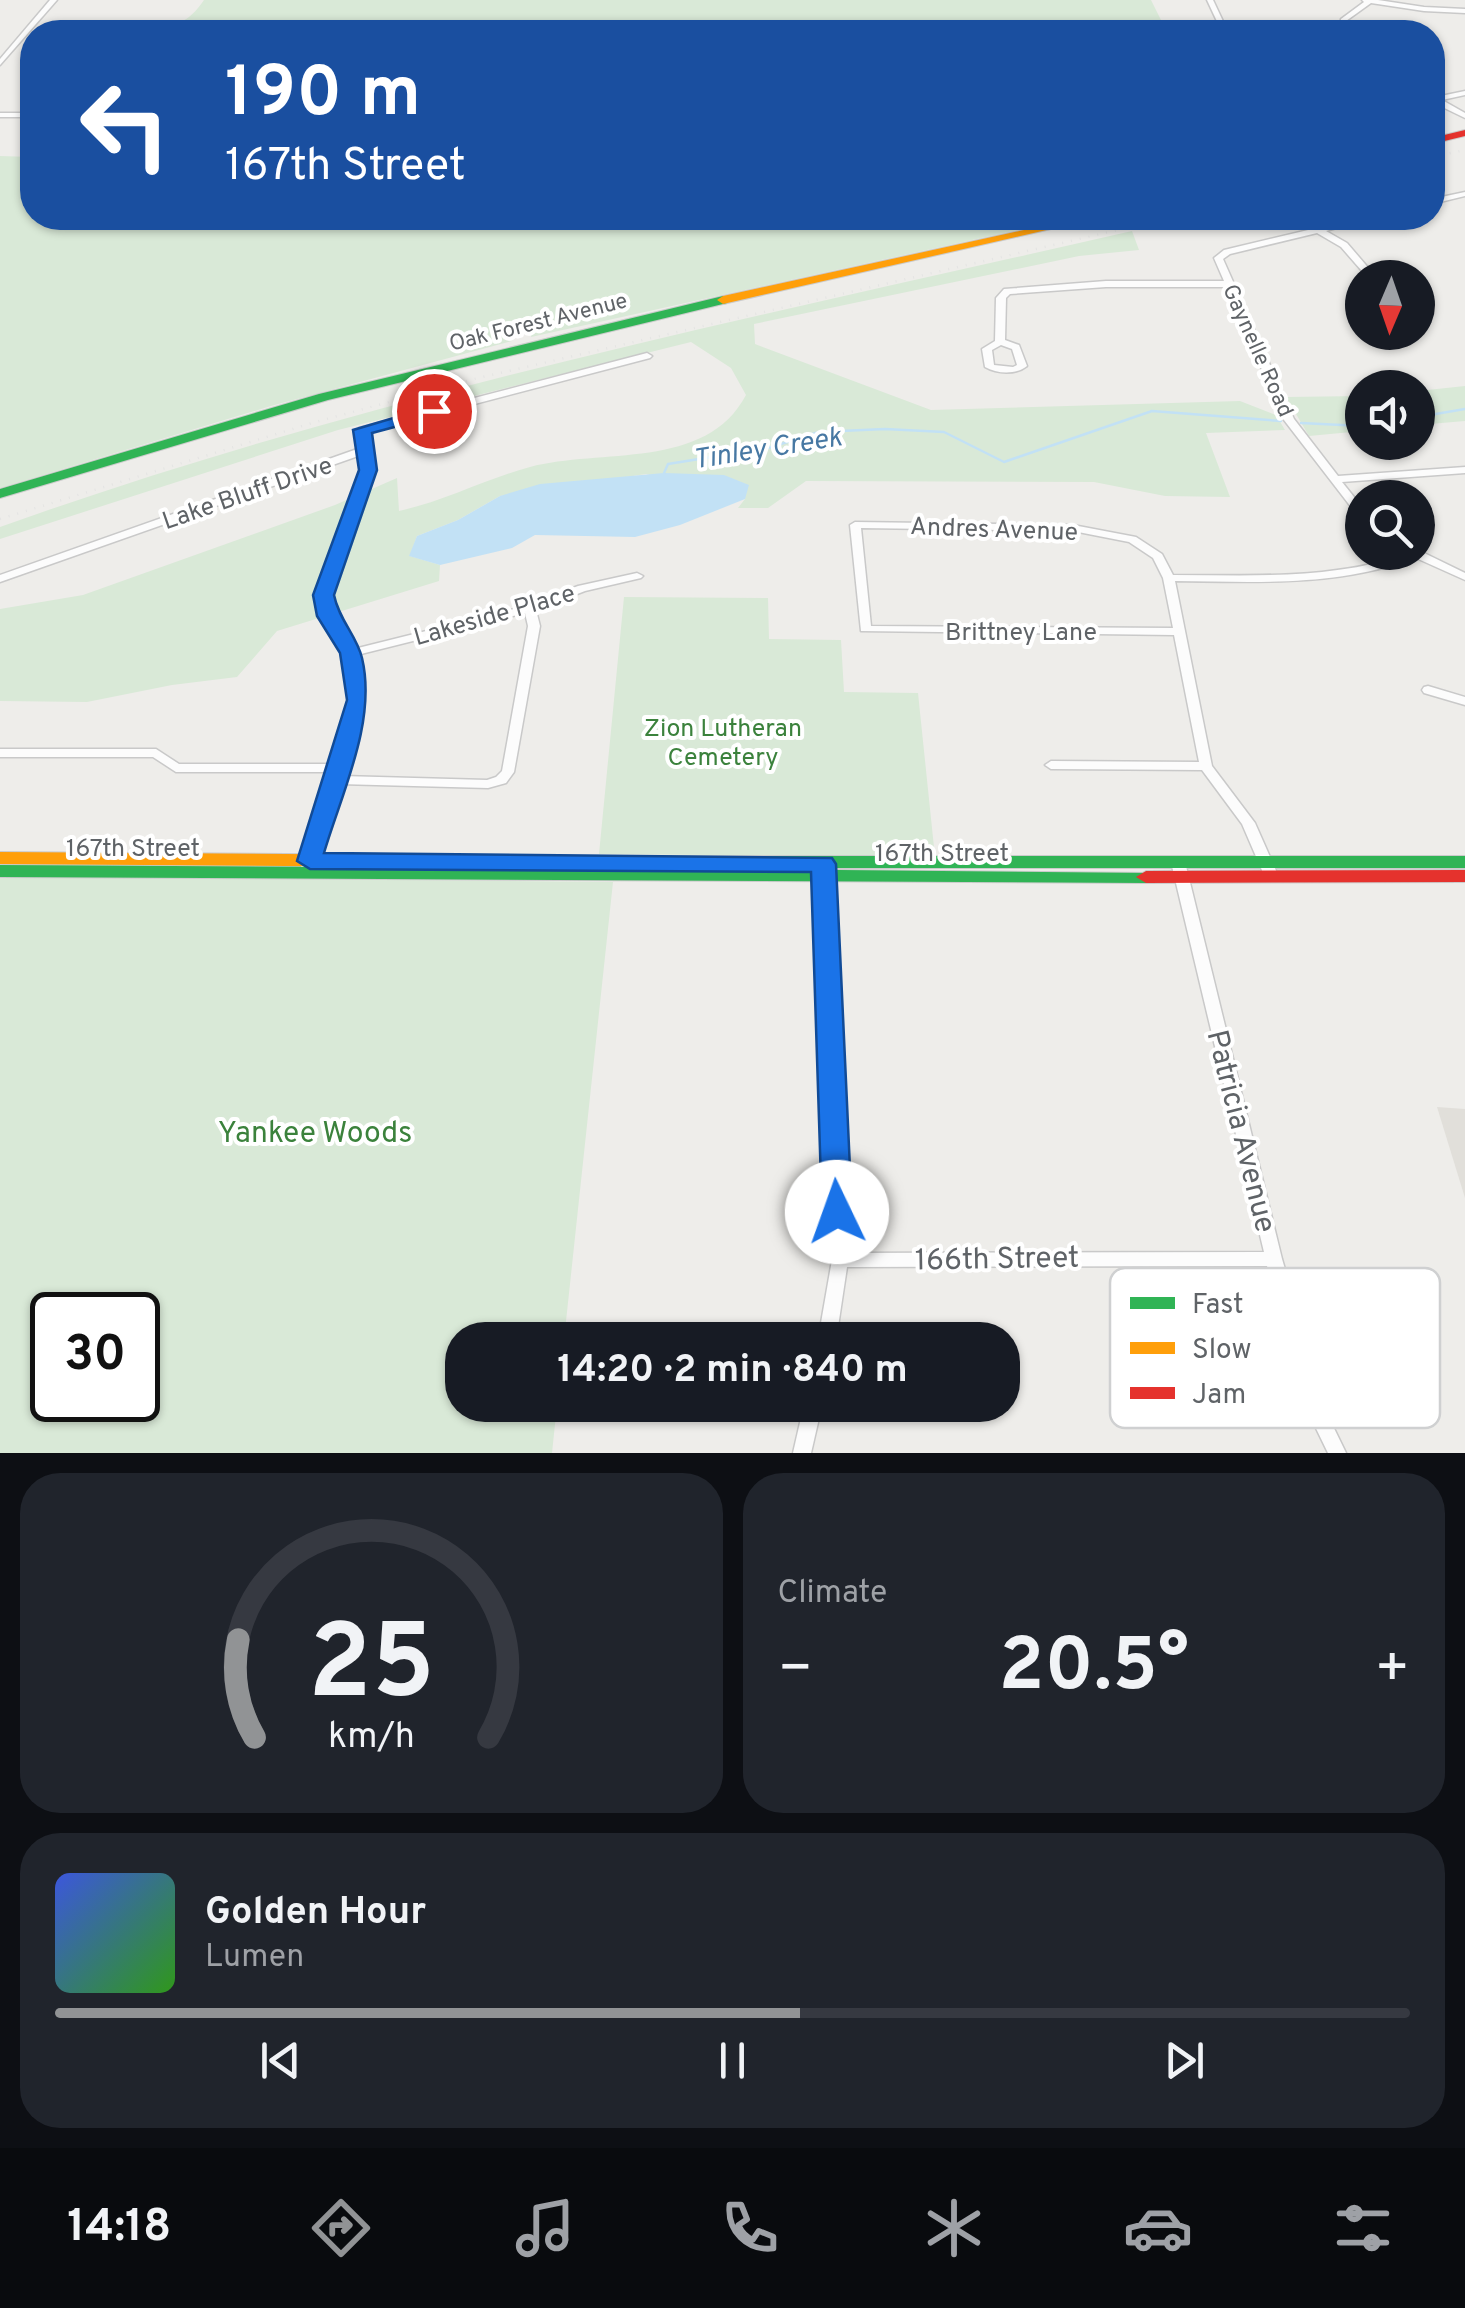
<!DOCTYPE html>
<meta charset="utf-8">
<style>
:root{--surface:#171b24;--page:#20242c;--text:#f1f3f6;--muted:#9ea1a6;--line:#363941;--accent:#919395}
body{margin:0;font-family:Overpass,sans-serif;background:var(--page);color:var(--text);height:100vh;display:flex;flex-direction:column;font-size:38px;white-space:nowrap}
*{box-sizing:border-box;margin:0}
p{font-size:32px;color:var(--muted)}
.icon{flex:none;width:55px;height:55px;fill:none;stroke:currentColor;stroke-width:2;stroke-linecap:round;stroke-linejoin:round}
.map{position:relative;height:1453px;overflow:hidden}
.sheet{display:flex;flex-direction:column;gap:20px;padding:20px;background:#0d0f14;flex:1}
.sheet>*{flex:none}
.hud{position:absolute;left:20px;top:20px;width:1425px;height:210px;border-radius:40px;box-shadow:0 2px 8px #0004;background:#1a4fa0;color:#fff;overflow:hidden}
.needle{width:65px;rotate:182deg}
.buttons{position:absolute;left:1345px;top:260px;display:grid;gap:20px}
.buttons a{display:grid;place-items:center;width:90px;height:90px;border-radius:50%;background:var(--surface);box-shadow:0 2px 8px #0004;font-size:50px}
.speed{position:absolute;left:30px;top:1292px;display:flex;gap:20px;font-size:50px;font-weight:700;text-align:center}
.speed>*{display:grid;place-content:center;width:130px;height:130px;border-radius:50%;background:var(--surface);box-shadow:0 2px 8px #0004;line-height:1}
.speed .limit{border:5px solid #111;border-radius:15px;background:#fff;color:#111}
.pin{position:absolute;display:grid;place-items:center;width:85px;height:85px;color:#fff;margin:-42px;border:5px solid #fff;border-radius:50%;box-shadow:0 2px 10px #0007}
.me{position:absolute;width:110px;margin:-55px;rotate:357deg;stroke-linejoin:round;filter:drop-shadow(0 0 8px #0008)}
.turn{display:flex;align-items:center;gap:35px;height:210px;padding:0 40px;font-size:45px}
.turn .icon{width:130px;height:130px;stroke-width:2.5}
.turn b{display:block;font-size:70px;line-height:85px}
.big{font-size:75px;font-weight:700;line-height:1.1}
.sheet .tile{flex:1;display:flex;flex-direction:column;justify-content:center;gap:15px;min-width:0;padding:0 35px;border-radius:40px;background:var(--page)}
.sheet .dial{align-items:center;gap:0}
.dial svg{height:260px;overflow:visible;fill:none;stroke:var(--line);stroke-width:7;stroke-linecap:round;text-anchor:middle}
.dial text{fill:var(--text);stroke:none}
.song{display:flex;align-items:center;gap:30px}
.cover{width:120px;height:120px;border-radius:15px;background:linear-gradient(135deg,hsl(230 70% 55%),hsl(110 70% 35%))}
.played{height:10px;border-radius:5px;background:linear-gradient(90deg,var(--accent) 55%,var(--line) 55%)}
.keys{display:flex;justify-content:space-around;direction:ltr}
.heat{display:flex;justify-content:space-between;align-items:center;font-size:55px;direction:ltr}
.sheet .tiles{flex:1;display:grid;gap:20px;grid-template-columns:1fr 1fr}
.tile:last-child{grid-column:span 2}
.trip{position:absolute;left:445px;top:1322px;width:575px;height:100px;border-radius:40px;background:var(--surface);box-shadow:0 2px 8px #0004;font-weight:700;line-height:100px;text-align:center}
.tab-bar{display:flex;height:160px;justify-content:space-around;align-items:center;background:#090b0e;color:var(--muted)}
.tab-bar .icon{width:70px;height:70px}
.tab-bar .active{color:var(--accent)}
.tab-bar b{font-size:45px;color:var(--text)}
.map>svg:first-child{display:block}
</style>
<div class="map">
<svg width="1465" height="1453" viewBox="0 0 1465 1453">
<rect width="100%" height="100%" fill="#eeedea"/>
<!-- education -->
<path fill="#e1dfda" d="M1437 1107 1465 1109V1198Z"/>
<!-- green -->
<g fill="#d9e9d7" fill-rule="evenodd">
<path d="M204 0H1151L1167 32H134C163 18 179 37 204 0Z"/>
<path d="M0 156 32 157V218H1072L531 337 533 322H509L503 339 512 341 271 406 0 488Z"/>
<path d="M1132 231 1139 250 1079 256 754 324 755 344 931 410 1240 401 1276 415 1285 430 1206 433 1230 497 1165 496 1094 482 806 481 768 508H738L745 499 646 474 500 496 458 520 417 536 410 556 440 565 439 581 277 631 237 677 172 685 87 702 0 701V609L83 595 335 505 397 478 399 511C445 501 485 479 530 467 600 448 706 471 746 395L731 368 691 342 338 430 0 539V527C368 395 752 318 1132 231Z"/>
<path d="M1465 386V421L1418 425V391Z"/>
<path d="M1362 396V431L1309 436 1286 397Z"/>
<path d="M624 597 768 598 769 639 841 640 844 692 918 693 935 857 599 854Z"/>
<path d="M0 876 613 882 564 1340H462V1405H557L552 1453H0ZM52 1315H138V1400H52Z"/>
</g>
<!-- water -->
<path fill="#c2e1f5" d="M664 473 724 475 749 485 745 499 680 525 635 537 535 535 512 548 440 565 409 556 417 536 458 520 500 496 540 484Z"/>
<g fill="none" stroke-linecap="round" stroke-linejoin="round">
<!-- stream -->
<g stroke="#c2e1f5" stroke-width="2.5">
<path d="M1418 417 1465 409"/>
<path d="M1301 423 1362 426"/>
<path d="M664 473 668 464 768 448 819 432 885 429 944 432 1004 462 1152 411 1281 421"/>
</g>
<!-- street casing -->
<g stroke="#c9c9c9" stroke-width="3">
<g id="street">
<path d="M50 0H57L0 65V59Z"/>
<path d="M1207 0H1213L1228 32H1222Z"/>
<path d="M1362 0H1378L1424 7 1465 9V13L1424 11 1371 3 1346 21 1345 32H1339L1341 19 1364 2Z"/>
<path d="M1465 91V95L1442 100 1465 113V118L1432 102V96L1436 97Z"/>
<rect x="0" y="113" width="32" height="4"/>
<path d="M1465 192V196L1432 204V199Z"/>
<path d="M1359 218H1371L1326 231 1347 243 1377 278H1368L1341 247 1317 233 1230 254 1223 259 1294 419 1338 476 1465 467V473L1342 482 1362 507V517L1358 516 1284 420 1226 287H1106L1010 294 1006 298 1005 340 1019 345 1027 366C1016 375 997 374 985 367L982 349 995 341 996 298 1004 289 1106 281H1224L1214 258 1224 250ZM1001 345 1012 349 1017 365 1013 367 994 365 992 350Z"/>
<path d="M1399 332H1408L1412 339 1410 341H1404Z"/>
<path d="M647 353 652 356 650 358 368 432 370 446 373 449 371 451 373 470 330 595 334 616 354 649 526 606 578 586 637 573 643 576 641 578 585 591 536 610 540 626 514 772 506 783 488 788 339 784 314 870 307 874 300 870 330 772H176L153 757H0V749H156L179 764H333L352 701 345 653 322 616 318 595 363 470 361 455 0 582V575L360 448 359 428ZM525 613 528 626 502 771 496 777 487 780 342 776 364 701 357 655Z"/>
<path d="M855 522 1073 525 1136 537 1162 554 1173 575C1253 575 1331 580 1408 554L1407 552H1418V550L1465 573V580L1416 558C1334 587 1260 582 1175 581L1212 766 1255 823 1278 875 1271 879 1264 875 1242 824 1202 770 1051 769 1045 765 1051 761 1199 762 1174 635 861 631 850 525ZM861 528 1073 531 1129 542 1153 558 1163 578 1173 628 871 626Z"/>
<path d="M1428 686 1465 697V705L1424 693 1422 690 1424 687Z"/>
<path d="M1178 858 1185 862 1282 1259 1329 1418 1346 1453H1328L1311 1418 1267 1266 847 1267 836 1340H818L832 1260 816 864 823 860 830 864 848 1253 1264 1252 1171 862Z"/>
<path d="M804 1405H822L811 1453H793Z"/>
</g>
</g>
<!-- fast casing -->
<g stroke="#cbcbcb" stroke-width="2">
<g id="fast">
<path d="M723 296 727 297V303L328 400 0 498V489L319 394Z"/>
<path d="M551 856H1465V868H623L1153 873 1156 877 1153 881 1146 883 0 877V865L550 868 541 862Z"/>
</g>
</g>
<!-- slow casing -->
<g stroke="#cbcbcb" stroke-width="2">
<g id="slow">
<path d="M1079 218H1099L723 304 717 300 723 296Z"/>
<path d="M0 852 551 856 561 862 551 868 0 864Z"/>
</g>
</g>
<!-- jam casing -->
<g stroke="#cbcbcb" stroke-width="2">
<g id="jam">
<path d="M1465 130V136L1432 144V138Z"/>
<path d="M1465 870V882L1146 883 1136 877 1146 871Z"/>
</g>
</g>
<!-- street -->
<use href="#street" fill="#fcfcfc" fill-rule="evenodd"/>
<!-- fast -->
<use href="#fast" fill="#30b455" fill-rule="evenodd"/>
<!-- slow -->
<use href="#slow" fill="#ff9f0a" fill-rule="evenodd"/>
<!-- jam -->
<use href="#jam" fill="#e5322d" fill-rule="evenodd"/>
<!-- rail -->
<g stroke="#e4e4e3" stroke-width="2.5" stroke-dasharray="1 8" stroke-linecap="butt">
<path d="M1432 157 1465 150"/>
<path d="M0 519 312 423 474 379 1170 218"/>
</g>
</g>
<!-- route -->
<path fill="#1a73e8" stroke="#114b97" stroke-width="2.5" d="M434 406 443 411 440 415 372 433 377 470 334 595C339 620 357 636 362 658 377 721 342 792 324 853L832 858 836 864 852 1212 848 1220 837 1223 827 1220 822 1212 811 872 310 869 297 861 347 700 340 653 317 616 313 595 359 470 353 430Z"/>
<g text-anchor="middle" stroke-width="8" stroke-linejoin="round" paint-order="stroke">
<!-- far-street labels -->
<g font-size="22" fill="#5f6367" stroke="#fff">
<text transform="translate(538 321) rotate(-14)" y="8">Oak Forest Avenue</text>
<text transform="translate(1259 350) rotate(66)" y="8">Gaynelle Road</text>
</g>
<!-- street labels -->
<g font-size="25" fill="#5f6367" stroke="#fff">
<text transform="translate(247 492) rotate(-19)" y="9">Lake Bluff Drive</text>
<text transform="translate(994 528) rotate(2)" y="9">Andres Avenue</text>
<text transform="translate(494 614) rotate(-16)" y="9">Lakeside Place</text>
<text x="1021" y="640">Brittney Lane</text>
<text x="133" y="856">167th Street</text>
<text x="942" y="861">167th Street</text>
</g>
<!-- park labels -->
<g font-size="25" fill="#3b823c" stroke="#fff">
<text x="723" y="736">Zion Lutheran<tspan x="723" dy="29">Cemetery</tspan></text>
</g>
<!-- water labels -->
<g font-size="28" font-style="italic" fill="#4778a3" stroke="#fff">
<text transform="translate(767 447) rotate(-9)" y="10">Tinley Creek</text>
</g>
<!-- near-street labels -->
<g font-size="30" fill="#5f6367" stroke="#fff">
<text transform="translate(1242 1131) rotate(76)" y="10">Patricia Avenue</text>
<text transform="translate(997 1258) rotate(-1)" y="10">166th Street</text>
</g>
<!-- near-park labels -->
<g font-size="30" fill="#3b823c" stroke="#fff">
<text x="315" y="1142">Yankee Woods</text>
</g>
</g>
<!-- legend -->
<rect x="1110" y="1268" width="330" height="160" rx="15" fill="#fff" stroke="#cfd0d1" stroke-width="2.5"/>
<rect x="1130" y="1297" width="45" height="12" fill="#30b455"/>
<rect x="1130" y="1342" width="45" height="12" fill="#ff9f0a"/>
<rect x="1130" y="1387" width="45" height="12" fill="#e5322d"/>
<g font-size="28" fill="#5f6367">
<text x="1192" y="1313">Fast</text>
<text x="1192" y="1358">Slow</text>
<text x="1192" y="1403">Jam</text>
</g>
</svg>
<div class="buttons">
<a><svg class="needle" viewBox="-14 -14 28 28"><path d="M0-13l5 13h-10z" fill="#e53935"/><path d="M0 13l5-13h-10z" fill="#9ea1a6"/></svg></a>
<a><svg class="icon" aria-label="sound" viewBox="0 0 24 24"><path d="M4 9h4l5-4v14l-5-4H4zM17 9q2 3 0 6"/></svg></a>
<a><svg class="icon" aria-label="search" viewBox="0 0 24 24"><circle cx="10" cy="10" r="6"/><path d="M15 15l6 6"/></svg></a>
</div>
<div class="speed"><div class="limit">30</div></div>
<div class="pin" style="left:434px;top:411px;background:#d93025"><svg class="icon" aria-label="arrive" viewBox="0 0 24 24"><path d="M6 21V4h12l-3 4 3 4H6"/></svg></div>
<svg class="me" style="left:837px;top:1212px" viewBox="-20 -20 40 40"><circle r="19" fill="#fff"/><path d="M0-13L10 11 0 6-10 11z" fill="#1a73e8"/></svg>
<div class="trip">14:20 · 2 min · 840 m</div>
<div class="hud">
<div class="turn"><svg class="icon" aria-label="left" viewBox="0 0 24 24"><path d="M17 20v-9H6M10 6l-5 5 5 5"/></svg><div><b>190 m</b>167th Street</div></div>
</div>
</div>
<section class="sheet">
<div class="tiles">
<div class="tile dial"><svg viewBox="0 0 100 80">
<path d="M14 69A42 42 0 1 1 86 69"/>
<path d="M14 69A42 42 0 0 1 9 39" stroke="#919395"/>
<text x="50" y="56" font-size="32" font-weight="700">25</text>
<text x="50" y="72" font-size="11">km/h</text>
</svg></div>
<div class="tile"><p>Climate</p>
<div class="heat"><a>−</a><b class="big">20.5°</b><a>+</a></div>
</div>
<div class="tile">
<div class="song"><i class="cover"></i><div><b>Golden Hour</b><p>Lumen</p></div></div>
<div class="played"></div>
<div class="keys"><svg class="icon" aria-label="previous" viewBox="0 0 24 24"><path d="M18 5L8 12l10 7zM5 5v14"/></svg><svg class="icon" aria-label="pause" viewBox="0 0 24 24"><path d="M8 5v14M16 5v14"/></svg><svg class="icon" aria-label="next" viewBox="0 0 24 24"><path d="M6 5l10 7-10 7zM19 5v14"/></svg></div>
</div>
</div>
</section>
<nav class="tab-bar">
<b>14:18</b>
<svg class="icon active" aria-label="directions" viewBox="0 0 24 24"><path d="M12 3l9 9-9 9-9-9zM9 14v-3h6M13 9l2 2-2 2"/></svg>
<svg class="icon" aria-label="music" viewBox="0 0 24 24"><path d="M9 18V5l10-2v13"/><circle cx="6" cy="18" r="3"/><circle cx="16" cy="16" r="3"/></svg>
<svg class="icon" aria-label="phone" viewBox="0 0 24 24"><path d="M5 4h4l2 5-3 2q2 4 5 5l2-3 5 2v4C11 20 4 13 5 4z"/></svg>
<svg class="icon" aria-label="climate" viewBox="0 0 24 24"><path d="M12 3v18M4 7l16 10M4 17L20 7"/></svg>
<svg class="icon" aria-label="car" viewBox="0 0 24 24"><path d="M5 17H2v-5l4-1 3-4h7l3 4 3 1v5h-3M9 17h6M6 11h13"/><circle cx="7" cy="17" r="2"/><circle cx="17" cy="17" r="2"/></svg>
<svg class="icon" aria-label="filters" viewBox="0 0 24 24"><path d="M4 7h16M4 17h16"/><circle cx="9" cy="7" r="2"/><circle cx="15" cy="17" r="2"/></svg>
</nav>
